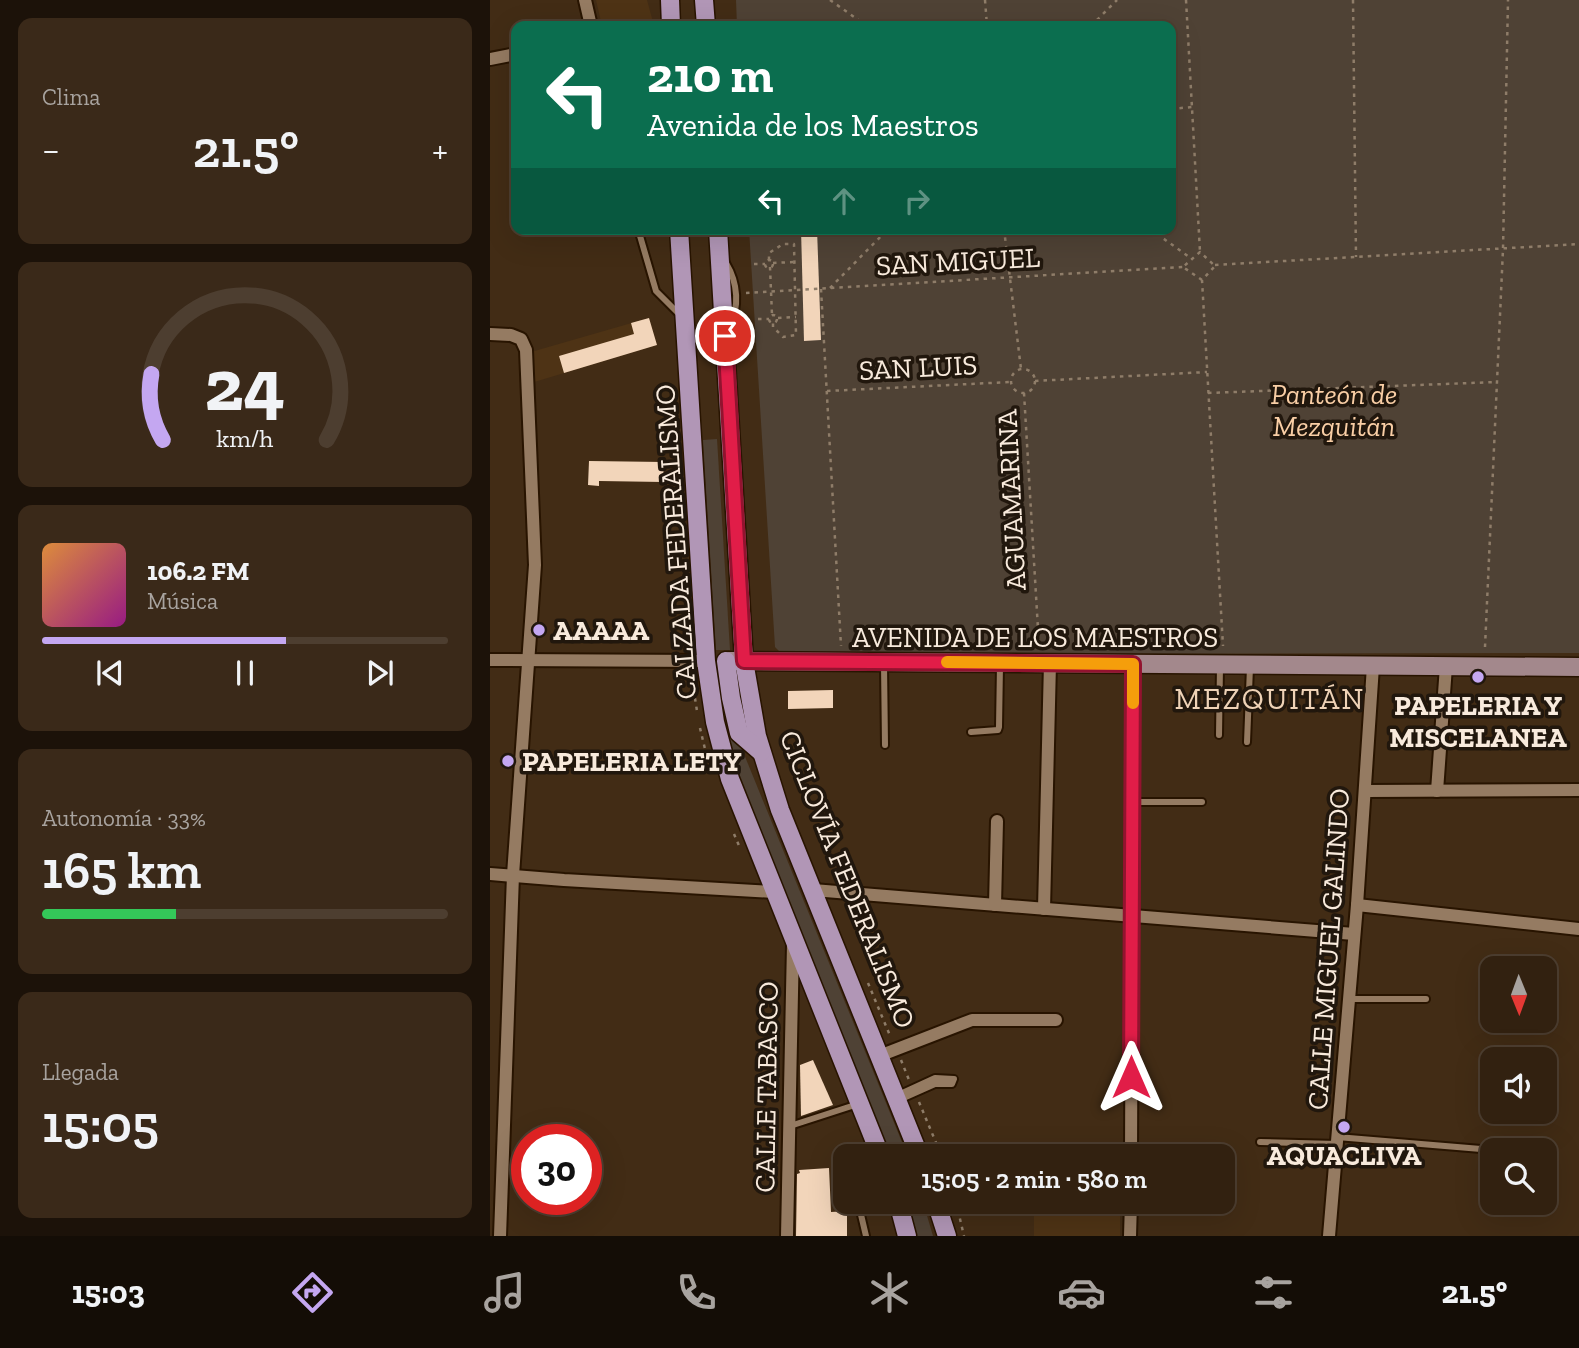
<!DOCTYPE html>
<html lang="es">
<meta charset="utf-8">
<style>
:root{--surface:#322110;--page:#3a2919;--text:#f1f3f6;--muted:#a8a39f;--line:#4d3e30;--accent:#c4a7f1}
body{margin:0;font-family:"Zilla Slab",serif;background:var(--page);color:var(--text);height:100vh;display:flex;flex-direction:column;font-size:26px;white-space:nowrap}
*{box-sizing:border-box;margin:0}
p{font-size:23px;color:var(--muted)}
.icon{flex:none;width:38px;height:38px;fill:none;stroke:currentColor;stroke-width:2;stroke-linecap:round;stroke-linejoin:round}
.map{position:relative;flex:1;overflow:hidden}
.sheet{display:flex;flex-direction:column;gap:18px;padding:18px;background:#1c1209;width:490px}
.sheet>*{flex:none}
.guide{position:absolute;left:21px;top:21px;width:665px;height:214px;border-radius:14px;box-shadow:0 7px 28px #0002,0 0 0 2px var(--line);background:#0b6e4f;color:#fff;overflow:hidden}
.needle{width:46px;rotate:179deg}
.buttons{position:absolute;left:990px;top:956px;display:grid;gap:14px}
.buttons a{display:grid;place-items:center;width:77px;height:77px;border-radius:14px;background:var(--surface);box-shadow:0 7px 28px #0002,0 0 0 2px var(--line);font-size:35px}
.speed{position:absolute;left:21px;top:1124px;display:flex;gap:14px;font-size:35px;font-weight:700;text-align:center}
.speed>*{display:grid;place-content:center;width:91px;height:91px;border-radius:50%;background:var(--surface);box-shadow:0 7px 28px #0002,0 0 0 2px var(--line);line-height:1}
.speed .limit{border:10px solid #d22;background:#fff;color:#111}
.pin{position:absolute;display:grid;place-items:center;width:60px;height:60px;color:#fff;margin:-30px;border:4px solid #fff;border-radius:50%;box-shadow:0 2px 7px #0007}
.me{position:absolute;width:77px;margin:-38px;rotate:0deg;stroke-linejoin:round;filter:drop-shadow(0 0 5px #0008)}
.turn{display:flex;align-items:center;gap:24px;height:147px;padding:0 21px;font-size:32px}
.turn .icon{width:91px;height:91px;stroke-width:2.5}
.turn b{display:block;font-size:49px;line-height:60px}
.lanes{display:flex;align-items:center;height:66px;padding:0 21px;background:#0003;justify-content:center;gap:35px;direction:ltr}
.lanes .off{opacity:.35}
.big{font-size:52px;font-weight:600;line-height:1.1}
.sheet .card{flex:1;display:flex;flex-direction:column;justify-content:center;gap:10px;min-width:0;padding:0 24px;border-radius:14px;background:var(--page)}
.sheet .dial{align-items:center;gap:0}
.dial svg{height:182px;overflow:visible;fill:none;stroke:var(--line);stroke-width:7;stroke-linecap:round;text-anchor:middle}
.dial text{fill:var(--text);stroke:none}
.song{display:flex;align-items:center;gap:21px}
.cover{width:84px;height:84px;border-radius:10px;background:linear-gradient(135deg,hsl(30 70% 55%),hsl(310 70% 35%))}
.played{height:7px;border-radius:4px;background:linear-gradient(90deg,var(--accent) 60%,var(--line) 60%)}
.keys{display:flex;justify-content:space-around;direction:ltr}
.heat{display:flex;justify-content:space-between;align-items:center;font-size:38px;direction:ltr}
.charge{height:10px;border-radius:5px;background:linear-gradient(90deg,#34c759 33%,var(--line) 0)}
.trip{position:absolute;left:343px;top:1144px;width:402px;height:70px;border-radius:14px;background:var(--surface);box-shadow:0 7px 28px #0002,0 0 0 2px var(--line);font-weight:600;line-height:70px;text-align:center}
.menu{display:flex;height:112px;justify-content:space-around;align-items:center;background:#140d06;color:var(--muted)}
.menu .icon{width:49px;height:49px}
.menu .on{color:var(--accent)}
.menu b{font-size:32px;color:var(--text)}
main{display:flex;flex:1;min-height:0}
.map>svg:first-child{display:block}
</style>
<main>
<section class="sheet">
<div class="card"><p>Clima</p>
<div class="heat"><a>−</a><b class="big">21.5°</b><a>+</a></div>
</div>
<div class="card dial"><svg viewBox="0 0 100 80">
<path d="M14 69A42 42 0 1 1 86 69"/>
<path d="M14 69A42 42 0 0 1 9 40" stroke="#c4a7f1"/>
<text x="50" y="56" font-size="32" font-weight="700">24</text>
<text x="50" y="72" font-size="11">km/h</text>
</svg></div>
<div class="card">
<div class="song"><i class="cover"></i><div><b>106.2 FM</b><p>Música</p></div></div>
<div class="played"></div>
<div class="keys"><svg class="icon" aria-label="previous" viewBox="0 0 24 24"><path d="M18 5L8 12l10 7zM5 5v14"/></svg><svg class="icon" aria-label="pause" viewBox="0 0 24 24"><path d="M8 5v14M16 5v14"/></svg><svg class="icon" aria-label="next" viewBox="0 0 24 24"><path d="M6 5l10 7-10 7zM19 5v14"/></svg></div>
</div>
<div class="card"><p>Autonomía · 33%</p><b class="big">165 km</b><div class="charge"></div></div>
<div class="card"><p>Llegada</p><b class="big">15:05</b></div>
</section>
<div class="map">
<svg width="1089" height="1236" viewBox="0 0 1089 1236">
<rect width="100%" height="100%" fill="#422c15"/>
<!-- built -->
<g fill="#4e3315">
<path d="M106 0H157L163 22 146 26H112Z"/>
<path d="M159 318 167 345 41 383V352Z"/>
<rect x="544" y="1202" width="86" height="34"/>
</g>
<!-- green -->
<g fill="#4f4235">
<path d="M246 0H1089V653L292 654 285 647 259 229H681V26H247Z"/>
<path d="M227 439 240 650H226L213 440Z"/>
<path d="M229 686H236L245 732 418 1157H400L250 783 237 734Z"/>
<path d="M416 1202H433L443 1236H425Z"/>
</g>
<!-- building -->
<g fill="#f2d5ba">
<path d="M311 229H327L331 340 314 341Z"/>
<path d="M159 318 167 345 74 373 69 356 144 334 141 323Z"/>
<path d="M99 461 174 462 173 482 109 481V486L98 485Z"/>
<path d="M343 690V708L298 709V691Z"/>
<path d="M323 1060 343 1105 311 1116 310 1065Z"/>
<path d="M339 1168 341 1212 357 1211V1236H306L307 1174 310 1173 309 1170Z"/>
</g>
<g fill="none" stroke-linecap="round" stroke-linejoin="round">
<!-- lane casing -->
<g stroke="#281400" stroke-width="10">
<g id="lane">
<path d="M148 229 166 291 191 316"/>
<path d="M236 263C248 283 250 307 239 328"/>
<path d="M394 664 395 745"/>
<path d="M481 732 508 730 509 727 510 665"/>
<path d="M729 735 730 666"/>
<path d="M757 742 760 667"/>
<path d="M642 802H712"/>
<path d="M859 999H936"/>
<path d="M408 1095 445 1078 464 1079 462 1084H445L409 1100"/>
<path d="M300 1126 368 1104"/>
<path d="M847 1137 1003 1150"/>
<path d="M770 1142 847 1144"/>
<path d="M368 1202 376 1236"/>
</g>
</g>
<!-- street casing -->
<g stroke="#281400" stroke-width="16">
<g id="street">
<path d="M95 0 101 26"/>
<path d="M0 59 26 54"/>
<path d="M0 334 21 335 31 339 36 350 45 565 23 875 10 1236"/>
<path d="M0 660 216 661"/>
<path d="M875 791 1089 790"/>
<path d="M947 791 956 666"/>
<path d="M0 874 74 880 284 892"/>
<path d="M323 890 864 934"/>
<path d="M505 905 507 821"/>
<path d="M867 905 1089 929"/>
<path d="M554 909 560 663"/>
<path d="M389 1056 482 1020H566"/>
<path d="M641 1157 643 664"/>
<path d="M297 1236 303 944"/>
<path d="M640 1236 641 1202"/>
<path d="M839 1236 867 905 883 666"/>
</g>
</g>
<!-- secondary casing -->
<g stroke="#281400" stroke-width="21">
<path id="secondary" d="M239 661 1089 667"/>
</g>
<!-- primary casing -->
<g stroke="#281400" stroke-width="21">
<g id="primary">
<path d="M180 0 181 26"/>
<path d="M214 0 216 26"/>
<path d="M189 229 216 661 225 722 240 779 391 1157"/>
<path d="M228 229 254 661 267 736 290 810 430 1157"/>
<path d="M236 661 241 698 249 733 271 752"/>
<path d="M408 1202 417 1236"/>
<path d="M446 1202 457 1236"/>
</g>
</g>
<!-- path -->
<g stroke="#8f7d69" stroke-width="2.5" stroke-dasharray="3.5 5" stroke-linecap="butt">
<path d="M340 0 377 26"/>
<path d="M495 0 497 26"/>
<path d="M696 0 710 252"/>
<path d="M863 0 866 257"/>
<path d="M601 26 627 0"/>
<path d="M681 109 702 107"/>
<path d="M514 229 531 369"/>
<path d="M660 229 702 259"/>
<circle cx="279" cy="264" r="4"/>
<path d="M279 260V253L293 244H304L306 335 293 337 283 327V323"/>
<path d="M283 263 304 262"/>
<path d="M264 264H275"/>
<path d="M725 265 1089 244"/>
<path d="M280 267 282 315"/>
<path d="M712 280 693 267 710 252 725 266 712 280 733 646"/>
<path d="M340 288 398 229"/>
<path d="M331 289 351 646"/>
<path d="M256 293 693 267"/>
<circle cx="283" cy="319" r="4"/>
<path d="M288 318 306 317"/>
<path d="M268 319H279"/>
<circle cx="533" cy="381" r="12"/>
<path d="M545 381 717 372"/>
<path d="M337 391 521 382"/>
<path d="M534 393 549 646"/>
<path d="M718 393 1007 382"/>
<path d="M197 624 198 649"/>
<path d="M995 647 1013 249 1018 0"/>
<path d="M201 673 207 711"/>
<path d="M210 728 215 749"/>
<path d="M244 834 250 848"/>
<path d="M378 983 401 1038"/>
<path d="M411 1060 419 1080"/>
<path d="M429 1102 452 1157"/>
<path d="M466 1202 474 1236"/>
</g>
<!-- lane -->
<use href="#lane" stroke="#957b62" stroke-width="6"/>
<!-- street -->
<use href="#street" stroke="#957b62" stroke-width="12"/>
<!-- secondary -->
<use href="#secondary" stroke="#a3888c" stroke-width="18"/>
<!-- primary -->
<use href="#primary" stroke="#b196b6" stroke-width="18"/>
</g>
<g fill="none" stroke-linecap="round" stroke-linejoin="round">
<!-- route casing -->
<g stroke="#92132f" stroke-width="18">
<path id="route" d="M235 336 254 661 643 664 641 1077"/>
</g>
<!-- route -->
<use href="#route" stroke="#e11d48" stroke-width="12"/>
<!-- slow -->
<path stroke="#f59e0b" stroke-width="12" d="M457 662 643 664V703"/>
</g>
<!-- markers -->
<g fill="#c4a7f1" stroke="#21170d" stroke-width="2.5">
<circle cx="49" cy="630" r="7"/>
<circle cx="988" cy="677" r="7"/>
<circle cx="18" cy="761" r="7"/>
<circle cx="854" cy="1127" r="7"/>
</g>
<g text-anchor="middle" stroke-width="7" stroke-linejoin="round" paint-order="stroke">
<!-- street labels -->
<g font-size="28" fill="#f8eadc" stroke="#21170d">
<text transform="translate(468 261) rotate(-3)" y="10">SAN MIGUEL</text>
<text transform="translate(428 367) rotate(-3)" y="10">SAN LUIS</text>
<text transform="translate(521 500) rotate(-93)" y="10">AGUAMARINA</text>
<text transform="translate(185 542) rotate(-94)" y="10">CALZADA FEDERALISMO</text>
<text x="545" y="647">AVENIDA DE LOS MAESTROS</text>
<text transform="translate(358 879) rotate(68)" y="10">CICLOVÍA FEDERALISMO</text>
<text transform="translate(838 949) rotate(-86)" y="10">CALLE MIGUEL GALINDO</text>
<text transform="translate(276 1087) rotate(-89)" y="10">CALLE TABASCO</text>
</g>
<!-- park labels -->
<g font-size="28" font-style="italic" fill="#f9cea5" stroke="#21170d">
<text x="844" y="404">Panteón de<tspan x="844" dy="32">Mezquitán</tspan></text>
</g>
<!-- poi labels -->
<g font-size="28" font-weight="bold" fill="#f8eadc" stroke="#21170d" text-anchor="start">
<text x="63" y="640">AAAAA</text>
<text x="988" y="715" text-anchor="middle">PAPELERIA Y<tspan x="988" dy="32">MISCELANEA</tspan></text>
<text x="32" y="771">PAPELERIA LETY</text>
<text x="854" y="1165" text-anchor="middle">AQUACLIVA</text>
</g>
<!-- neighbourhood labels -->
<g font-size="30" letter-spacing="2" fill="#eed2b6" stroke="#21170d">
<text x="780" y="709">MEZQUITÁN</text>
</g>
</g>
</svg>
<div class="buttons">
<a><svg class="needle" viewBox="-14 -14 28 28"><path d="M0-13l5 13h-10z" fill="#e53935"/><path d="M0 13l5-13h-10z" fill="#a8a39f"/></svg></a>
<a><svg class="icon" aria-label="sound" viewBox="0 0 24 24"><path d="M4 9h4l5-4v14l-5-4H4zM17 9q2 3 0 6"/></svg></a>
<a><svg class="icon" aria-label="search" viewBox="0 0 24 24"><circle cx="10" cy="10" r="6"/><path d="M15 15l6 6"/></svg></a>
</div>
<div class="speed"><div class="limit">30</div></div>
<div class="pin" style="left:235px;top:336px;background:#d93025"><svg class="icon" aria-label="arrive" viewBox="0 0 24 24"><path d="M6 21V4h12l-3 4 3 4H6"/></svg></div>
<svg class="me" style="left:641px;top:1077px" viewBox="-20 -20 40 40"><path d="M0-17L14 15 0 8-14 15z" fill="#e11d48" stroke="#fff" stroke-width="4"/></svg>
<div class="trip">15:05 · 2 min · 580 m</div>
<div class="guide">
<div class="turn"><svg class="icon" aria-label="left" viewBox="0 0 24 24"><path d="M17 20v-9H6M10 6l-5 5 5 5"/></svg><div><b>210 m</b>Avenida de los Maestros</div></div>
<div class="lanes"><svg class="icon" aria-label="left" viewBox="0 0 24 24"><path d="M17 20v-9H6M10 6l-5 5 5 5"/></svg><svg class="icon off" aria-label="ahead" viewBox="0 0 24 24"><path d="M12 20V5M6 11l6-6 6 6"/></svg><svg class="icon off" aria-label="right" viewBox="0 0 24 24"><path d="M7 20v-9h11M14 6l5 5-5 5"/></svg></div>
</div>
</div>
</main>
<nav class="menu">
<b>15:03</b>
<svg class="icon on" aria-label="directions" viewBox="0 0 24 24"><path d="M12 3l9 9-9 9-9-9zM9 14v-3h6M13 9l2 2-2 2"/></svg>
<svg class="icon" aria-label="music" viewBox="0 0 24 24"><path d="M9 18V5l10-2v13"/><circle cx="6" cy="18" r="3"/><circle cx="16" cy="16" r="3"/></svg>
<svg class="icon" aria-label="phone" viewBox="0 0 24 24"><path d="M5 4h4l2 5-3 2q2 4 5 5l2-3 5 2v4C11 20 4 13 5 4z"/></svg>
<svg class="icon" aria-label="climate" viewBox="0 0 24 24"><path d="M12 3v18M4 7l16 10M4 17L20 7"/></svg>
<svg class="icon" aria-label="car" viewBox="0 0 24 24"><path d="M5 17H2v-5l4-1 3-4h7l3 4 3 1v5h-3M9 17h6M6 11h13"/><circle cx="7" cy="17" r="2"/><circle cx="17" cy="17" r="2"/></svg>
<svg class="icon" aria-label="filters" viewBox="0 0 24 24"><path d="M4 7h16M4 17h16"/><circle cx="9" cy="7" r="2"/><circle cx="15" cy="17" r="2"/></svg>
<b>21.5°</b>
</nav>
